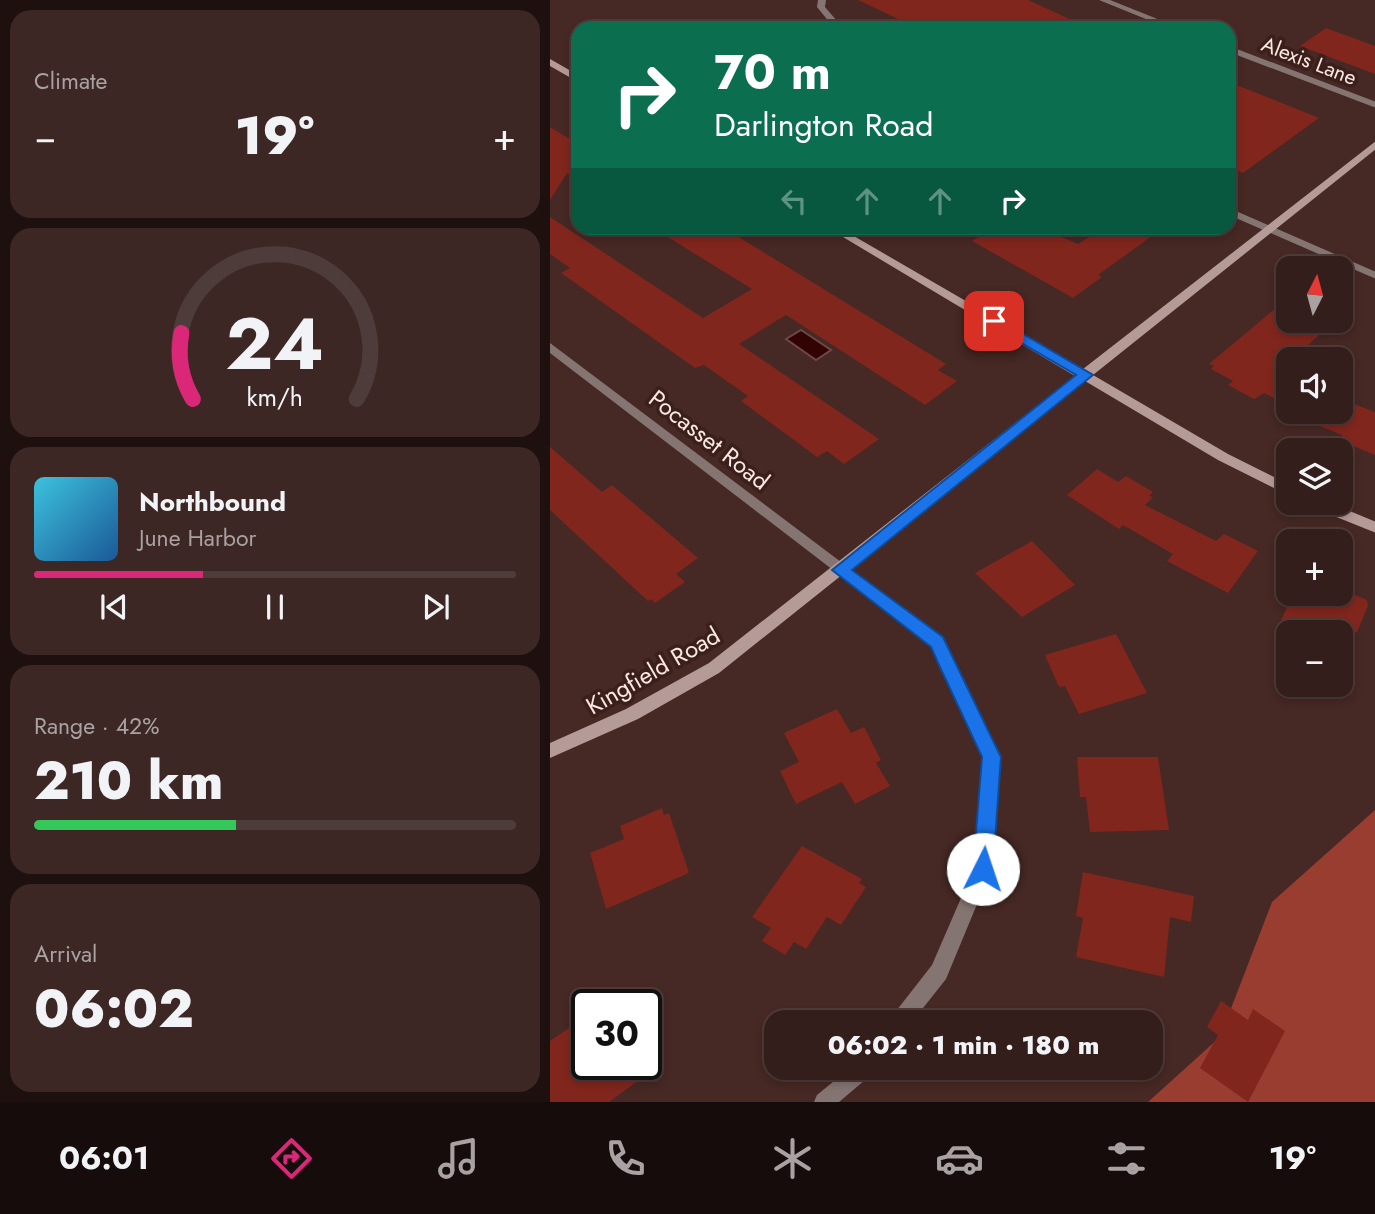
<!DOCTYPE html>
<meta charset="utf-8">
<style>
:root{--surface:#341e1b;--page:#3c2724;--text:#f1f3f6;--muted:#a9a2a3;--line:#4e3c3a;--accent:#db2777}
body{margin:0;font-family:Jost,sans-serif;background:var(--page);color:var(--text);height:100vh;display:flex;flex-direction:column;font-size:26px;white-space:nowrap}
*{box-sizing:border-box;margin:0}
p{font-size:23px;color:var(--muted)}
.icon{flex:none;width:38px;height:38px;fill:none;stroke:currentColor;stroke-width:2;stroke-linecap:round;stroke-linejoin:round}
.map{position:relative;flex:1;overflow:hidden}
.sheet{display:flex;flex-direction:column;gap:10px;padding:10px;background:#1d100f;width:550px}
.sheet>*{flex:none}
.banner{position:absolute;left:21px;top:21px;width:665px;height:214px;border-radius:21px;box-shadow:0 4px 10px #0003,0 0 0 2px var(--line);background:#0b6e4f;color:#fff;overflow:hidden}
.needle{width:46px;rotate:6deg}
.buttons{position:absolute;left:726px;top:256px;display:grid;gap:14px}
.buttons a{display:grid;place-items:center;width:77px;height:77px;border-radius:14px;background:var(--surface);box-shadow:0 4px 10px #0003,0 0 0 2px var(--line);font-size:35px}
.speed{position:absolute;left:21px;top:989px;display:flex;gap:14px;font-size:35px;font-weight:700;text-align:center}
.speed>*{display:grid;place-content:center;width:91px;height:91px;border-radius:50%;background:var(--surface);box-shadow:0 4px 10px #0003,0 0 0 2px var(--line);line-height:1}
.speed .limit{border:4px solid #111;border-radius:10px;background:#fff;color:#111}
.pin{position:absolute;display:grid;place-items:center;width:60px;height:60px;color:#fff;margin:-30px;border-radius:14px;box-shadow:0 4px 10px #0006}
.me{position:absolute;width:77px;margin:-38px;rotate:4deg;stroke-linejoin:round;filter:drop-shadow(0 0 5px #0008)}
.turn{display:flex;align-items:center;gap:24px;height:147px;padding:0 28px;font-size:32px}
.turn .icon{width:91px;height:91px;stroke-width:2.5}
.turn b{display:block;font-size:49px;line-height:60px}
.lanes{display:flex;align-items:center;height:66px;padding:0 28px;background:#0003;justify-content:center;gap:35px;direction:ltr}
.lanes .off{opacity:.35}
.big{font-size:52px;font-weight:800;line-height:1.1}
.sheet .tile{flex:1;display:flex;flex-direction:column;justify-content:center;gap:10px;min-width:0;padding:0 24px;border-radius:21px;background:var(--page)}
.sheet .dial{align-items:center;gap:0}
.dial svg{height:182px;overflow:visible;fill:none;stroke:var(--line);stroke-width:7;stroke-linecap:round;text-anchor:middle}
.dial text{fill:var(--text);stroke:none}
.song{display:flex;align-items:center;gap:21px}
.cover{width:84px;height:84px;border-radius:10px;background:linear-gradient(135deg,hsl(190 70% 55%),hsl(210 70% 35%))}
.played{height:7px;border-radius:4px;background:linear-gradient(90deg,var(--accent) 35%,var(--line) 35%)}
.keys{display:flex;justify-content:space-around;direction:ltr}
.heat{display:flex;justify-content:space-between;align-items:center;font-size:38px;direction:ltr}
.charge{height:10px;border-radius:5px;background:linear-gradient(90deg,#34c759 42%,var(--line) 0)}
.trip{position:absolute;left:214px;top:1010px;width:399px;height:70px;border-radius:21px;background:var(--surface);box-shadow:0 4px 10px #0003,0 0 0 2px var(--line);font-weight:800;line-height:70px;text-align:center}
.tabs{display:flex;height:112px;justify-content:space-around;align-items:center;background:#150c0b;color:var(--muted)}
.tabs .icon{width:49px;height:49px}
.tabs .active{color:var(--accent)}
.tabs b{font-size:32px;color:var(--text)}
main{display:flex;flex:1;min-height:0}
.map>svg:first-child{display:block}
</style>
<main>
<section class="sheet">
<div class="tile"><p>Climate</p>
<div class="heat"><a>−</a><b class="big">19°</b><a>+</a></div>
</div>
<div class="tile dial"><svg viewBox="0 0 100 80">
<path d="M14 69A42 42 0 1 1 86 69"/>
<path d="M14 69A42 42 0 0 1 9 40" stroke="#db2777"/>
<text x="50" y="56" font-size="32" font-weight="700">24</text>
<text x="50" y="72" font-size="11">km/h</text>
</svg></div>
<div class="tile">
<div class="song"><i class="cover"></i><div><b>Northbound</b><p>June Harbor</p></div></div>
<div class="played"></div>
<div class="keys"><svg class="icon" aria-label="previous" viewBox="0 0 24 24"><path d="M18 5L8 12l10 7zM5 5v14"/></svg><svg class="icon" aria-label="pause" viewBox="0 0 24 24"><path d="M8 5v14M16 5v14"/></svg><svg class="icon" aria-label="next" viewBox="0 0 24 24"><path d="M6 5l10 7-10 7zM19 5v14"/></svg></div>
</div>
<div class="tile"><p>Range · 42%</p><b class="big">210 km</b><div class="charge"></div></div>
<div class="tile"><p>Arrival</p><b class="big">06:02</b></div>
</section>
<div class="map">
<svg width="826" height="1102" viewBox="0 0 826 1102">
<rect width="100%" height="100%" fill="#462824"/>
<!-- forest -->
<path fill="#993d31" d="M825 810V1102H598L670 1037 722 902Z"/>
<!-- water -->
<path fill="#310302" stroke="#6e4746" stroke-width="2" d="M251 330 281 350 266 360 236 339Z"/>
<!-- building -->
<g fill="#81261d">
<path d="M308 0H478L537 27 367 28Z"/>
<path d="M776 28 825 46V74L750 46Z"/>
<path d="M679 82 732 103 769 118 693 173 679 167Z"/>
<path d="M0 127 28 144V180L17 173 0 200Z"/>
<path d="M0 217 153 318 202 289 103 228H174L396 364 388 370 407 381 375 405 236 315 189 344 329 439 294 464 277 451 267 457 191 401 198 396 154 365 145 368 11 273 20 268 0 254Z"/>
<path d="M443 228H491L528 244 553 228H613L548 275 552 277 523 298 422 241Z"/>
<path d="M738 298V320H785L743 359H738L732 369 738 372V405L714 393 704 399 678 385 683 381 661 369 664 366 659 364Z"/>
<path d="M791 399 825 412V455L789 440 792 435 736 412 791 411Z"/>
<path d="M0 447 52 492 62 485 148 558 126 574 135 582 105 603 101 599 98 601 0 510Z"/>
<path d="M547 469 568 482 576 476 603 492 599 496 603 497 595 505 666 541 674 534 708 551 678 593 617 561 623 554 573 525 569 529 517 495Z"/>
<path d="M482 541 525 585 472 617 425 573Z"/>
<path d="M744 593H800L817 600 818 606 807 632H758L731 620Z"/>
<path d="M566 634 597 693 529 714 515 686 509 687 495 655Z"/>
<path d="M287 709 301 733 314 727 331 760 326 763 340 786 305 804 292 782 246 804 230 771 249 762 234 733Z"/>
<path d="M527 757H608L619 830 540 832 536 797H530Z"/>
<path d="M112 808 114 815 119 813 139 873 56 909 40 853 74 839 70 826Z"/>
<path d="M252 846 312 879 309 883 316 887 291 925 277 917 256 949 244 942 235 955 212 941 221 928 202 917Z"/>
<path d="M533 872 644 896 641 922 620 917 614 977 526 957 533 918 526 916Z"/>
<path d="M671 1001 698 1020 703 1009 735 1031 698 1102 650 1068 668 1035 657 1027Z"/>
<path d="M37 1016V1064H111L59 1102H0V1041Z"/>
</g>
<g fill="none" stroke-linecap="round" stroke-linejoin="round">
<!-- street -->
<g fill="#857572" fill-rule="evenodd">
<path d="M268 0H276L275 7 293 28H284L267 7Z"/>
<path d="M549 0H560L630 28H618Z"/>
<path d="M679 46 826 102V108L679 52Z"/>
<path d="M679 208 826 272V279L679 215Z"/>
<path d="M0 343 392 638 450 757 442 868 396 979 362 1022H341L343 1015 382 965 424 868 434 757 382 646 0 353Z"/>
<path d="M300 1068H324L321 1075 289 1102H264L267 1095Z"/>
</g>
<!-- secondary -->
<g fill="#b59b97" fill-rule="evenodd">
<path d="M0 59 28 75V82L0 66Z"/>
<path d="M826 141V149L543 375 678 454 738 484V495L668 460 535 381 169 673 88 719 0 758V743L76 709 159 663 525 376 278 228H290L533 369Z"/>
<path d="M757 502H778L826 522V533L759 506Z"/>
</g>
</g>
<!-- route -->
<path fill="#1a73e8" stroke="#114b97" stroke-width="2" d="M444 317 543 375 302 570 393 637 448 751 451 757 443 869 440 875 433 878 426 875 423 869 432 757 389 665 381 647 282 570 526 375 439 324V318Z"/>
<g text-anchor="middle" stroke-width="7" stroke-linejoin="round" paint-order="stroke">
<!-- far-street labels -->
<g font-size="21" fill="#fbe7e3" stroke="#3b1f1a">
<text transform="translate(759 61) rotate(21)" y="7">Alexis Lane</text>
</g>
<!-- street labels -->
<g font-size="24" fill="#fbe7e3" stroke="#3b1f1a">
<text transform="translate(159 440) rotate(38)" y="8">Pocasset Road</text>
<text transform="translate(103 671) rotate(-30)" y="8">Kingfield Road</text>
</g>
</g>
</svg>
<div class="buttons">
<a><svg class="needle" viewBox="-14 -14 28 28"><path d="M0-13l5 13h-10z" fill="#e53935"/><path d="M0 13l5-13h-10z" fill="#a9a2a3"/></svg></a>
<a><svg class="icon" aria-label="sound" viewBox="0 0 24 24"><path d="M4 9h4l5-4v14l-5-4H4zM17 9q2 3 0 6"/></svg></a>
<a><svg class="icon" aria-label="layers" viewBox="0 0 24 24"><path d="M12 4l9 5-9 5-9-5zM3 14l9 5 9-5"/></svg></a>
<a>+</a>
<a>−</a>
</div>
<div class="speed"><div class="limit">30</div></div>
<div class="pin" style="left:444px;top:321px;background:#d93025"><svg class="icon" aria-label="arrive" viewBox="0 0 24 24"><path d="M6 21V4h12l-3 4 3 4H6"/></svg></div>
<svg class="me" style="left:433px;top:869px" viewBox="-20 -20 40 40"><circle r="19" fill="#fff"/><path d="M0-13L10 11 0 6-10 11z" fill="#1a73e8"/></svg>
<div class="trip">06:02 · 1 min · 180 m</div>
<div class="banner">
<div class="turn"><svg class="icon" aria-label="right" viewBox="0 0 24 24"><path d="M7 20v-9h11M14 6l5 5-5 5"/></svg><div><b>70 m</b>Darlington Road</div></div>
<div class="lanes"><svg class="icon off" aria-label="left" viewBox="0 0 24 24"><path d="M17 20v-9H6M10 6l-5 5 5 5"/></svg><svg class="icon off" aria-label="ahead" viewBox="0 0 24 24"><path d="M12 20V5M6 11l6-6 6 6"/></svg><svg class="icon off" aria-label="ahead" viewBox="0 0 24 24"><path d="M12 20V5M6 11l6-6 6 6"/></svg><svg class="icon" aria-label="right" viewBox="0 0 24 24"><path d="M7 20v-9h11M14 6l5 5-5 5"/></svg></div>
</div>
</div>
</main>
<nav class="tabs">
<b>06:01</b>
<svg class="icon active" aria-label="directions" viewBox="0 0 24 24"><path d="M12 3l9 9-9 9-9-9zM9 14v-3h6M13 9l2 2-2 2"/></svg>
<svg class="icon" aria-label="music" viewBox="0 0 24 24"><path d="M9 18V5l10-2v13"/><circle cx="6" cy="18" r="3"/><circle cx="16" cy="16" r="3"/></svg>
<svg class="icon" aria-label="phone" viewBox="0 0 24 24"><path d="M5 4h4l2 5-3 2q2 4 5 5l2-3 5 2v4C11 20 4 13 5 4z"/></svg>
<svg class="icon" aria-label="climate" viewBox="0 0 24 24"><path d="M12 3v18M4 7l16 10M4 17L20 7"/></svg>
<svg class="icon" aria-label="car" viewBox="0 0 24 24"><path d="M5 17H2v-5l4-1 3-4h7l3 4 3 1v5h-3M9 17h6M6 11h13"/><circle cx="7" cy="17" r="2"/><circle cx="17" cy="17" r="2"/></svg>
<svg class="icon" aria-label="filters" viewBox="0 0 24 24"><path d="M4 7h16M4 17h16"/><circle cx="9" cy="7" r="2"/><circle cx="15" cy="17" r="2"/></svg>
<b>19°</b>
</nav>
